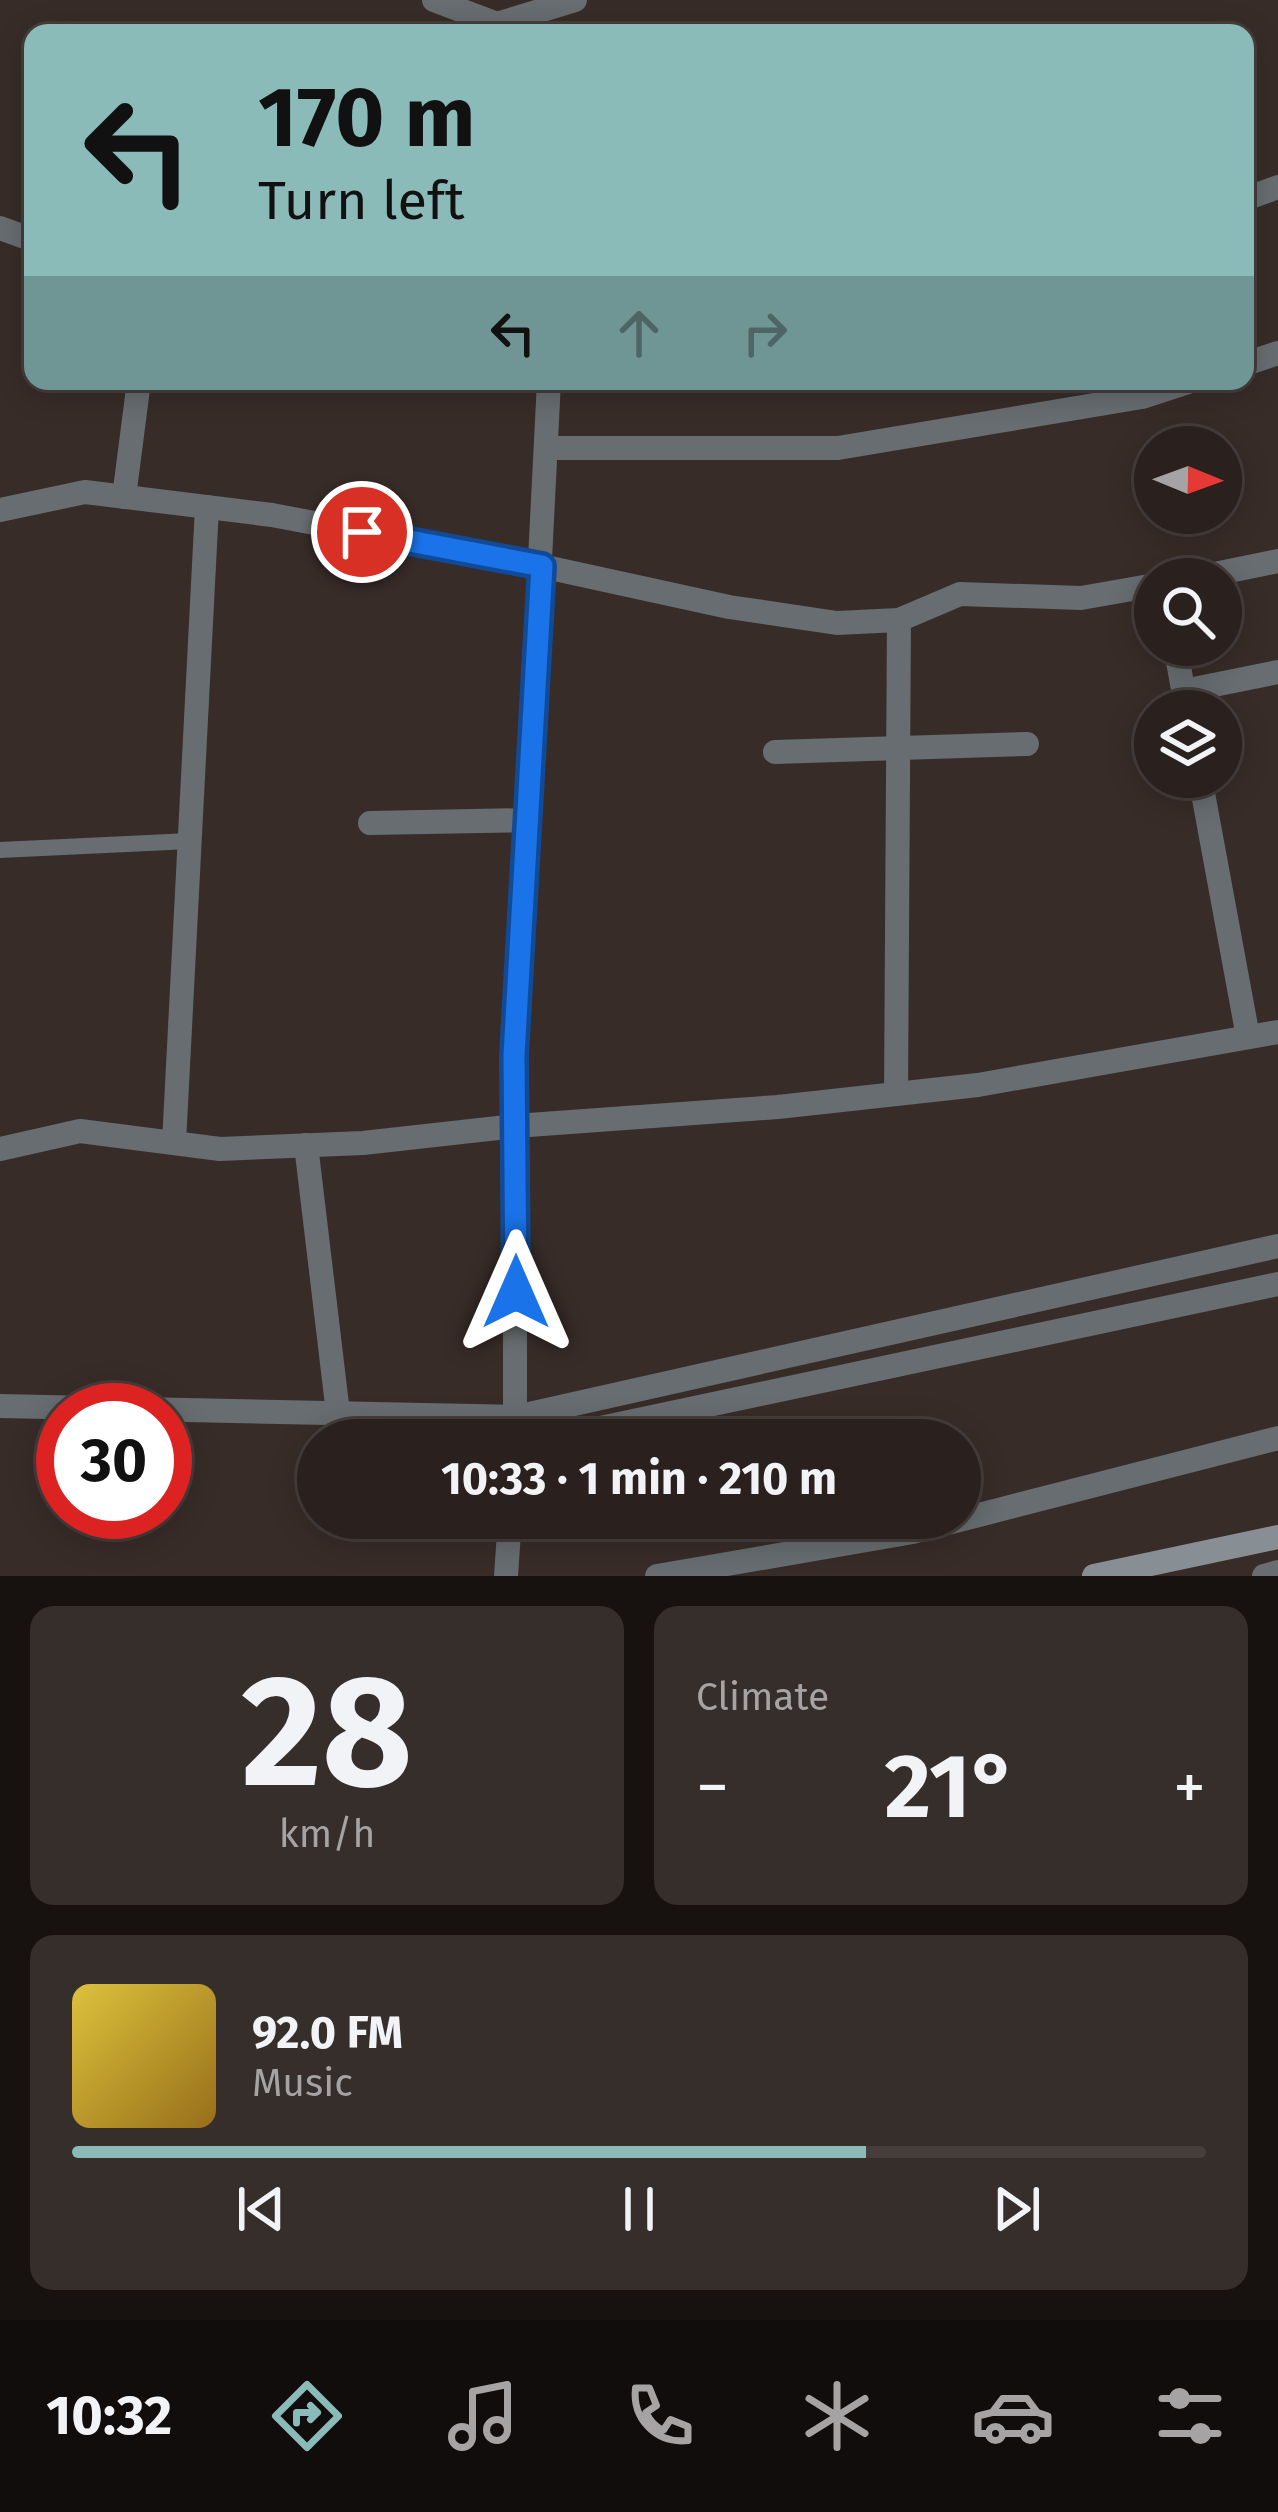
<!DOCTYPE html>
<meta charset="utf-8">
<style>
:root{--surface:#2a211e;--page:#362e2b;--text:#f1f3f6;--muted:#a5a3a4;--line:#463e3c;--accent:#8bbbb9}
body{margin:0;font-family:"Fira Sans",sans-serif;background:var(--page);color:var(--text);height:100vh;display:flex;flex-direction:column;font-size:45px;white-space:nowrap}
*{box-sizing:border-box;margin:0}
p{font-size:39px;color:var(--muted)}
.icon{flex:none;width:66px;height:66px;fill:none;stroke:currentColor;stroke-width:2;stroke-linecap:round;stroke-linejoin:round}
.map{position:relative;height:1576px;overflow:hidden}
.sheet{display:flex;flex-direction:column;gap:30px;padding:30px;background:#171210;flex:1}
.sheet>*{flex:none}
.guide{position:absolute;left:24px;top:24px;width:1230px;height:366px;border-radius:24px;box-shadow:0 6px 30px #0003,0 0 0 3px var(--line);background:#8bbbb9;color:#111;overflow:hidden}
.needle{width:78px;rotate:91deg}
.tools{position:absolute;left:1134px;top:426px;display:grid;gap:24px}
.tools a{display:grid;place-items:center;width:108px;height:108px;border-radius:50%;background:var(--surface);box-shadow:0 6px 30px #0003,0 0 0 3px var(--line);font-size:60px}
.speed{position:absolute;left:36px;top:1383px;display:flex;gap:24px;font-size:60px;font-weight:700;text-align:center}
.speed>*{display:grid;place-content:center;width:156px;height:156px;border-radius:50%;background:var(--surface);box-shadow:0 6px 30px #0003,0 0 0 3px var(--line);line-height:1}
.speed .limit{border:18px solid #d22;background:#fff;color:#111}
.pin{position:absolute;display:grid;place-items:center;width:102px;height:102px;color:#fff;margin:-51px;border:6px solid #fff;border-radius:50%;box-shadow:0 3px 12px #0007}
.me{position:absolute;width:132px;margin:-66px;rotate:0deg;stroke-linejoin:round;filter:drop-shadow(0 0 9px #0008)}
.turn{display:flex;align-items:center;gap:42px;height:252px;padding:0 36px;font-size:54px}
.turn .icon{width:156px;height:156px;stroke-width:2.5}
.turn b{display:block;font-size:84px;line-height:102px}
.lanes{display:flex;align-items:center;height:114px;padding:0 36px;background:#0003;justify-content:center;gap:60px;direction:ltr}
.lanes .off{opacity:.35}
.big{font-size:90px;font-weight:700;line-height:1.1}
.sheet .tile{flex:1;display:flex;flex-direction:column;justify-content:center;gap:18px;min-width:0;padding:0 42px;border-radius:24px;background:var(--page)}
.sheet .dial{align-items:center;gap:0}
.dial b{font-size:156px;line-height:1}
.song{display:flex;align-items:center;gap:36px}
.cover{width:144px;height:144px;border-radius:18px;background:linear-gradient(135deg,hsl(50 70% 55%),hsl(40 70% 35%))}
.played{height:12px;border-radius:6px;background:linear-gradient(90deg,var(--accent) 70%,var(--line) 70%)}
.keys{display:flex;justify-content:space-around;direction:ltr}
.heat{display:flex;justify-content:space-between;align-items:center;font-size:66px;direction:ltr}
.sheet .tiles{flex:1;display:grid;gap:30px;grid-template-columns:1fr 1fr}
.tile:last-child{grid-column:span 2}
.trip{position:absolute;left:297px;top:1419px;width:684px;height:120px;border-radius:60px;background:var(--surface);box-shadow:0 6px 30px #0003,0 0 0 3px var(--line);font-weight:700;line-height:120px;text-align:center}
.dock{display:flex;height:192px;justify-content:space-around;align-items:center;background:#110d0c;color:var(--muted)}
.dock .icon{width:84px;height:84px}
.dock .on{color:var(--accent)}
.dock b{font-size:54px;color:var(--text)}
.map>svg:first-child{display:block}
</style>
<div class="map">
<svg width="1278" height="1576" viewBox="0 0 1278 1576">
<rect width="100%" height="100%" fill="#382c28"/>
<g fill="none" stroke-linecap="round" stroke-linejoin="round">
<!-- lane -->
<path stroke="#676d70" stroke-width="16" d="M0 850 190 841"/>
<!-- street -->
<g stroke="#676d70" stroke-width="24">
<path d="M434 0 497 24"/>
<path d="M499 33 497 24 575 0"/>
<path d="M1245 199 1278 187"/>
<path d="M0 228 33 240"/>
<path d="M1245 364 1278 353"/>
<path d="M546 448H838L1142 397 1191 381"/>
<path d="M124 497 139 381"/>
<path d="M0 510 85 492 272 515 541 566 729 607 837 623 899 620 960 594 1081 598 1155 585"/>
<path d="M1190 579 1278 561"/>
<path d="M1175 645 1187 711"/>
<path d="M1184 691 1278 672"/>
<path d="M775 752 1027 744"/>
<path d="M1200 777 1248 1037"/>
<path d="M370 823 530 820"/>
<path d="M896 1094 899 620"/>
<path d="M174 1143 207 507"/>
<path d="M306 1145 338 1413"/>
<path d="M0 1149 80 1131 220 1149 363 1143 515 1126 778 1107 978 1085 1278 1032"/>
<path d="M0 1406 516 1417 1278 1246"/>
<path d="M515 1440V1055L549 381"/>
<path d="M544 1440 1278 1284"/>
<path d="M506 1576 510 1518"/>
<path d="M657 1576 913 1532 1278 1438"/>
<path d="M1264 1576 1278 1572"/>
</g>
<!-- secondary -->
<path stroke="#878f95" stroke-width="24" d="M1094 1576 1278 1537"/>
</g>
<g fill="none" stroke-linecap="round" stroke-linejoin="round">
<!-- route casing -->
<g stroke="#114b97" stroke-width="30">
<path id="route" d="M362 532 542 566 514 1055 516 1292"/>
</g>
<!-- route -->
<use href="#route" stroke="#1a73e8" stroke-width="21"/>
</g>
</svg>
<div class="tools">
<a><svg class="needle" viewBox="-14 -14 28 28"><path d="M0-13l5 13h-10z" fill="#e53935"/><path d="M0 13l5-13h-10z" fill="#a5a3a4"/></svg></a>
<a><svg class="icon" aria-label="search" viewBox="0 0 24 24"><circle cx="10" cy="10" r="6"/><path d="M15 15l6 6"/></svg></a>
<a><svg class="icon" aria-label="layers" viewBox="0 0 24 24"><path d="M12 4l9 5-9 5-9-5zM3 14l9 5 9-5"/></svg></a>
</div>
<div class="speed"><div class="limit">30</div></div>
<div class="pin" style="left:362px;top:532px;background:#d93025"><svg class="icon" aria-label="arrive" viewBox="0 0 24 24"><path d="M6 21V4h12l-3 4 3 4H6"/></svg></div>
<svg class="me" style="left:516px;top:1292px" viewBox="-20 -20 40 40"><path d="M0-17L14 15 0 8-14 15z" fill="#1a73e8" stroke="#fff" stroke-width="4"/></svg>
<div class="trip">10:33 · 1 min · 210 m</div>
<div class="guide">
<div class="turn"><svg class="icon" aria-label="left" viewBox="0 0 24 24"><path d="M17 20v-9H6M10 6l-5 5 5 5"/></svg><div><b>170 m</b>Turn left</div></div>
<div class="lanes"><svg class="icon" aria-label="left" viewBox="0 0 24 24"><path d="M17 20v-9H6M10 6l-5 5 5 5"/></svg><svg class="icon off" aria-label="ahead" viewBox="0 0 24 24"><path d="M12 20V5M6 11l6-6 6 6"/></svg><svg class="icon off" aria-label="right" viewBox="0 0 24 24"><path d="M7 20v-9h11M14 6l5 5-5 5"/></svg></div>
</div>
</div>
<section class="sheet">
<div class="tiles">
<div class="tile dial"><b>28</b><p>km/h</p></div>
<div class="tile"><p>Climate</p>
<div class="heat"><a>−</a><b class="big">21°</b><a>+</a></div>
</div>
<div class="tile">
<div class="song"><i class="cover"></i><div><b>92.0 FM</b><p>Music</p></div></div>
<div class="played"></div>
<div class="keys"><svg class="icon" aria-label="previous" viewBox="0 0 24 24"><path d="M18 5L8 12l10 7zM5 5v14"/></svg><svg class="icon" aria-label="pause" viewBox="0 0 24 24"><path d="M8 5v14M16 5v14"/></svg><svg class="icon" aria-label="next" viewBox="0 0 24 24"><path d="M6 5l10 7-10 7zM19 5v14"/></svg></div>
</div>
</div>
</section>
<nav class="dock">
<b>10:32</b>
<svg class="icon on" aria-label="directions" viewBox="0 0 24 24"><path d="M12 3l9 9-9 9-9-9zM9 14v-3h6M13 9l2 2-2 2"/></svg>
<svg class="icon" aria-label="music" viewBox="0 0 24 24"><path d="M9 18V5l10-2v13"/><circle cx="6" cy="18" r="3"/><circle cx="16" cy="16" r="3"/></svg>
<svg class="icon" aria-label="phone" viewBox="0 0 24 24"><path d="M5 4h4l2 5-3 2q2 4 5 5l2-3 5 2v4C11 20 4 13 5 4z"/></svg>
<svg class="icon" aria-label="climate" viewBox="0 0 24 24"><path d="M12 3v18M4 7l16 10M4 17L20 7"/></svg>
<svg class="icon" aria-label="car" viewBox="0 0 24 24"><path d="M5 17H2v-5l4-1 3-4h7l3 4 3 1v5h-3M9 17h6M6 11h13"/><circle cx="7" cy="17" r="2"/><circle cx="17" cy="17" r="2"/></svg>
<svg class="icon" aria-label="filters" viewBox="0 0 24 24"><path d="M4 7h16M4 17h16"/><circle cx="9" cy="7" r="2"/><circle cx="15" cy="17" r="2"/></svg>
</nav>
